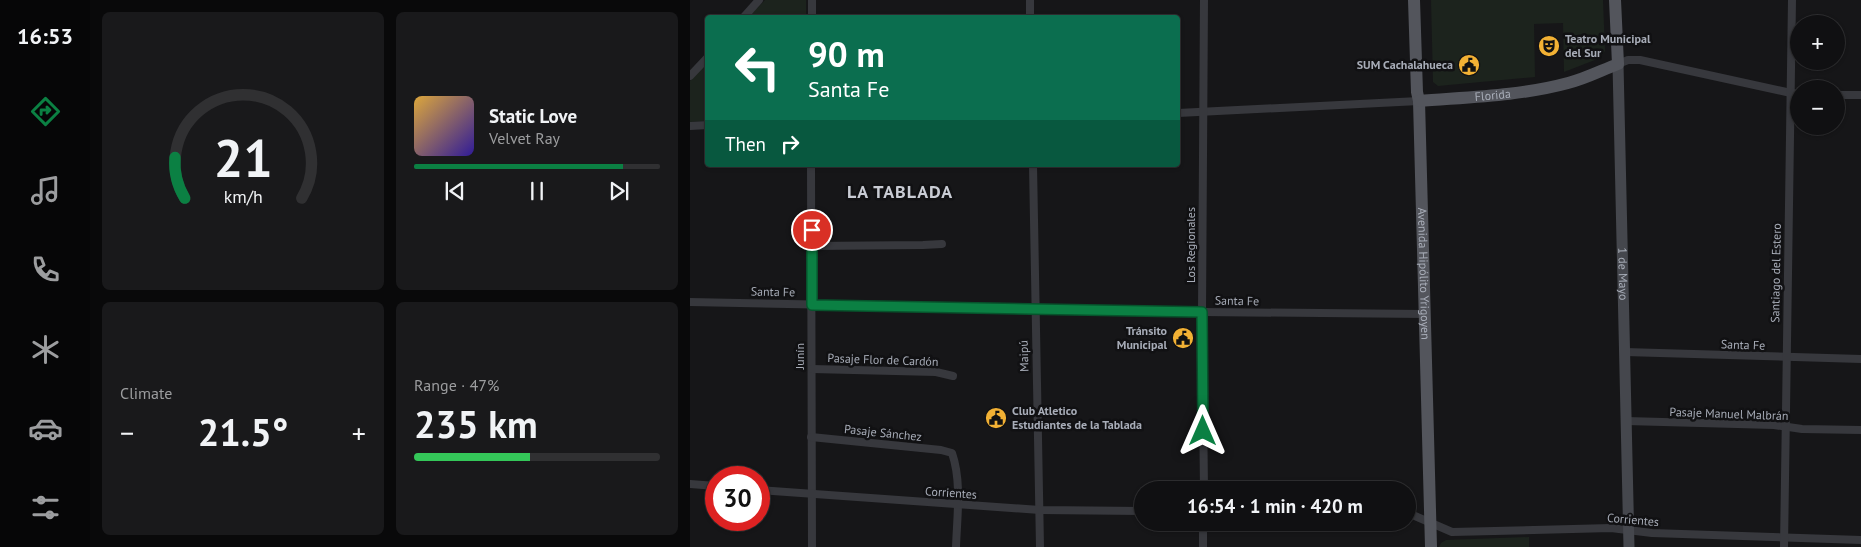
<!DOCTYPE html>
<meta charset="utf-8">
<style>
:root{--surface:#101012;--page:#19191b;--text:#f1f3f6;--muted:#9c9d9f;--line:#303032;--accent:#0b8043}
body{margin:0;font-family:"PT Sans",sans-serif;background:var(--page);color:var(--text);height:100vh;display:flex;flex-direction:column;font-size:19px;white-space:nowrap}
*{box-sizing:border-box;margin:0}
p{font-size:16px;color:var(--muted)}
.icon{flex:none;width:28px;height:28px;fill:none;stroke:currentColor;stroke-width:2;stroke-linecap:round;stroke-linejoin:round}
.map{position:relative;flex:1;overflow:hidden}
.sheet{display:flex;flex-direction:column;gap:12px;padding:12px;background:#09090a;width:600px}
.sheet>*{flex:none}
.top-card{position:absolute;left:15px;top:15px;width:475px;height:152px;border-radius:5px;box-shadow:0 1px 4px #0004,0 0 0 1px var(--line);background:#0b6e4f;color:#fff;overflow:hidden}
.controls{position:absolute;left:1100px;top:15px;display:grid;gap:10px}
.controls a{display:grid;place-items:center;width:55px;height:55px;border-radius:50%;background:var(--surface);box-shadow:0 1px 4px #0004,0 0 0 1px var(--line);font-size:25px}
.speed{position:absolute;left:15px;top:466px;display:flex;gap:10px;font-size:25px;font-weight:700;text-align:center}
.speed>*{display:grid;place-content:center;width:65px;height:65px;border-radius:50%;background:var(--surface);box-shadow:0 1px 4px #0004,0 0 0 1px var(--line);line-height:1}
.speed .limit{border:8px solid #d22;background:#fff;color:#111}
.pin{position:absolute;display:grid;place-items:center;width:42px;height:42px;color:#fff;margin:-21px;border:2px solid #fff;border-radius:50%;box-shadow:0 1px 5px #0007}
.me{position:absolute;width:55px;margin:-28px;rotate:0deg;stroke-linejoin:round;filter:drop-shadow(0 0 4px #0008)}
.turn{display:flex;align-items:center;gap:18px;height:105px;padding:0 20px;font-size:22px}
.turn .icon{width:65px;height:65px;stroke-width:2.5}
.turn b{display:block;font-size:35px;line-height:42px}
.then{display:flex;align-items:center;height:48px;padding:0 20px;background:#0003;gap:10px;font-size:19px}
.big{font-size:38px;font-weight:700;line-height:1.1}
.sheet .widget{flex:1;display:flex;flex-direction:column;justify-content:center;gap:8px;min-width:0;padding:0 18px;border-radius:8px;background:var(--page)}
.sheet .dial{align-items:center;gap:0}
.dial svg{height:130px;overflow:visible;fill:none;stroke:var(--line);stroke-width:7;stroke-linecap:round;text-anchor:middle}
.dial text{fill:var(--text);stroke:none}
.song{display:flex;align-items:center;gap:15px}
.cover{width:60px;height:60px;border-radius:8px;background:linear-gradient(135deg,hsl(40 70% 55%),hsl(250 70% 35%))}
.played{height:5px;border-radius:2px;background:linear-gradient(90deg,var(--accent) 85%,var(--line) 85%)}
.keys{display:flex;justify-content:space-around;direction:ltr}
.heat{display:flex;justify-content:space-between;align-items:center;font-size:28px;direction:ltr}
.charge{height:8px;border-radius:4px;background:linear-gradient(90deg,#34c759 47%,var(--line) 0)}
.sheet .tiles{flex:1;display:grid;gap:12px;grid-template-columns:repeat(2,1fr)}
.trip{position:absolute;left:444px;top:481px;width:282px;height:50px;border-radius:25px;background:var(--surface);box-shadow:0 1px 4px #0004,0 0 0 1px var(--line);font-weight:700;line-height:50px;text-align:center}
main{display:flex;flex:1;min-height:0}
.tab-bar{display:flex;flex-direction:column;width:90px;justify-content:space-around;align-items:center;background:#060607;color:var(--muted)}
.tab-bar .icon{width:35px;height:35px}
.tab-bar .on{color:var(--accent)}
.tab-bar b{font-size:22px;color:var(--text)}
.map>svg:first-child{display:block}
</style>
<main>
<nav class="tab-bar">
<b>16:53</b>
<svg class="icon on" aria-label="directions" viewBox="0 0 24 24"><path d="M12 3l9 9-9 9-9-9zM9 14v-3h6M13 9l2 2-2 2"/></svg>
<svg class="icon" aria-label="music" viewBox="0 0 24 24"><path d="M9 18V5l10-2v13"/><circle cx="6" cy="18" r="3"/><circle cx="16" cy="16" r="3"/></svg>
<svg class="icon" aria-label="phone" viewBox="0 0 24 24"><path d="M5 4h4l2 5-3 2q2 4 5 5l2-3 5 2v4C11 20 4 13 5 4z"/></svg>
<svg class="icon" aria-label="climate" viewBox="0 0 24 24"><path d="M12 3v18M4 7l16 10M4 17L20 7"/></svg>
<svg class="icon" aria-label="car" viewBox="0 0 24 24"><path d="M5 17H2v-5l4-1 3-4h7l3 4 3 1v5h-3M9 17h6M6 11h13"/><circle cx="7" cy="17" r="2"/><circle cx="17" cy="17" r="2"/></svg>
<svg class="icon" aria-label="filters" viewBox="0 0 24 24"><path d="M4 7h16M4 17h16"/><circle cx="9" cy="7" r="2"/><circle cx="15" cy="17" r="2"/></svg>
</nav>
<section class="sheet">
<div class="tiles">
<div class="widget dial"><svg viewBox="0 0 100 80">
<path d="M14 69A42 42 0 1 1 86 69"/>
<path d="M14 69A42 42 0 0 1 8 44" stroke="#0b8043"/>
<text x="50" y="56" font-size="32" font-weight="700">21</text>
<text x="50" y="72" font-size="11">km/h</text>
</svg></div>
<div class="widget">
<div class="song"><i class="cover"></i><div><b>Static Love</b><p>Velvet Ray</p></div></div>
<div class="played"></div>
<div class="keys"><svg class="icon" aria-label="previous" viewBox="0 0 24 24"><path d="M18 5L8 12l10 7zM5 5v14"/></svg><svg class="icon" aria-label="pause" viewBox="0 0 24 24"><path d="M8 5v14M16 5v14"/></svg><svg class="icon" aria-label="next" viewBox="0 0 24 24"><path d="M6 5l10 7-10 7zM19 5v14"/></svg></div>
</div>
<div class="widget"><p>Climate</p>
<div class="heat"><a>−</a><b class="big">21.5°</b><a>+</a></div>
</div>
<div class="widget"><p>Range · 47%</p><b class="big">235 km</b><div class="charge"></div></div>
</div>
</section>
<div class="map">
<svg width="1171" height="547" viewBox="0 0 1171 547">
<rect width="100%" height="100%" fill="#161618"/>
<!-- green -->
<g fill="#1c231d">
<path d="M75 0H116V17L58 18Z"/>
<path d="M741 0H913L915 51 910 58 874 72 873 23 844 24 845 77 748 86 743 82Z"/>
<path d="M17 62V121L0 122V81Z"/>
<path d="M839 537V547H749L751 543 756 540Z"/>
</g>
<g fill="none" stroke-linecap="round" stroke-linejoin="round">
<!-- street -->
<g stroke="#37383d" stroke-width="8">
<path d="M340 0V18"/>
<path d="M53 18 69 0"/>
<path d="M122 18V0"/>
<path d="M928 64 938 60H950L1101 93 1109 94"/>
<path d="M0 76 18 57"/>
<path d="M1146 95H1171"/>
<path d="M488 113 729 101"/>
<path d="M0 126 18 125"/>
<path d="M121 165 122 547"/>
<path d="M343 165 350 547"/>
<path d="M122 246 233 245 252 244"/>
<path d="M0 302 512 312 735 314"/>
<path d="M935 352 1171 359"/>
<path d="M122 369 246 372 263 376"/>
<path d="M936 421 1084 425 1112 429 1171 430"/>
<path d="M121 437 251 450 262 453C272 482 267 517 266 547"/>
<path d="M0 484 26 486"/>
<path d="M69 490 350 510 452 511"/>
<path d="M514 490 512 312 514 0"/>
<path d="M718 513 762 532 921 528 962 533 1171 540"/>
<path d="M513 547V522"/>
<path d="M1094 547 1102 0"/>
</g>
<!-- secondary -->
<path stroke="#45474d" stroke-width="11" id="s1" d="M928 64 939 547"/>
<!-- primary -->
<g stroke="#53555c" stroke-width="12">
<path id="s2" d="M724 0 727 92 729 101 741 547"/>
<path id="s3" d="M729 101C778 97 830 96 878 83 895 79 912 70 928 64L925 0"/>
</g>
</g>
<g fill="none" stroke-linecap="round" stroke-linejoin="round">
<!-- route casing -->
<g stroke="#07532c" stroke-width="12">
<path id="route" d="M122 230V305L512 312 513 431"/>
</g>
<!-- route -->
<use href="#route" stroke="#0b8043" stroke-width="9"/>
</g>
<!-- icons -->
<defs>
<g id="theatre-disc" transform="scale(1.125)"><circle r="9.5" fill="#f2b134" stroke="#111113"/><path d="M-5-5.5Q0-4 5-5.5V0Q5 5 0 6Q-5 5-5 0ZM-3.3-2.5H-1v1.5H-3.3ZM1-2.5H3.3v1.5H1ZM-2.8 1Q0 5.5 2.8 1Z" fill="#111"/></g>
<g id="civic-disc" transform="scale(1.125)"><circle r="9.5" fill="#f2b134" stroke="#111113"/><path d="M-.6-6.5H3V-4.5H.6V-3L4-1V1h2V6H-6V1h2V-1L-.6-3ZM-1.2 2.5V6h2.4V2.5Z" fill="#111"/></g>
</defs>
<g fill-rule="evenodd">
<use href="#theatre-disc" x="859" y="46"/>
<use href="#civic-disc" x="779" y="65"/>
<use href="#civic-disc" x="493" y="338"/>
<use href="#civic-disc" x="306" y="418"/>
</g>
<g text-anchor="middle" stroke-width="5" stroke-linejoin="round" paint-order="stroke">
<!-- poi labels -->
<g font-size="12" font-weight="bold" fill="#a8adb8" stroke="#111113" text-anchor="start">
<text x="875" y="43">Teatro Municipal<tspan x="875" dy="14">del Sur</tspan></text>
<text x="763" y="69" text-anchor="end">SUM Cachalahueca</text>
<text x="477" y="335" text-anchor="end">Tránsito<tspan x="477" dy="14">Municipal</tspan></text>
<text x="322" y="415">Club Atletico<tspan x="322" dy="14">Estudiantes de la Tablada</tspan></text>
</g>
<!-- street labels -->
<g font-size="12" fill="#a8adb8" stroke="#111113">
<text dy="4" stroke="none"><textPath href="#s3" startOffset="74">Florida</textPath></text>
<text transform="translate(501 245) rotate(-90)" y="4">Los Regionales</text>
<text dy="4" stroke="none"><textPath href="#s2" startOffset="274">Avenida Hipólito Yrigoyen</textPath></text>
<text dy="4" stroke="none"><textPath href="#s1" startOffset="210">1 de Mayo</textPath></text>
<text transform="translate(1086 273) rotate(-89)" y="4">Santiago del Estero</text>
<text transform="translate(83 292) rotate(1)" y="4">Santa Fe</text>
<text transform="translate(547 301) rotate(1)" y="4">Santa Fe</text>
<text transform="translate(1053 345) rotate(2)" y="4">Santa Fe</text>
<text transform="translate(110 356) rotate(-90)" y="4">Junín</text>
<text transform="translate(334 356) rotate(-92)" y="4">Maipú</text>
<text transform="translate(193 360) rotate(2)" y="4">Pasaje Flor de Cardón</text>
<text transform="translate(1039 414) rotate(2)" y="4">Pasaje Manuel Malbrán</text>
<text transform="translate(193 433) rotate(6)" y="4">Pasaje Sánchez</text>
<text transform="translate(261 493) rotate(4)" y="4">Corrientes</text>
<text transform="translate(943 520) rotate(5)" y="4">Corrientes</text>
</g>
<!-- district labels -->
<g font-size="18" font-weight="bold" letter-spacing="1" fill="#c9ccd4" stroke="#111113">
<text x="210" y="198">LA TABLADA</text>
</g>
</g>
</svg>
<div class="controls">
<a>+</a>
<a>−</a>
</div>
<div class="speed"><div class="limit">30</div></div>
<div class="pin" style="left:122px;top:230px;background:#d93025"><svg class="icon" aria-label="arrive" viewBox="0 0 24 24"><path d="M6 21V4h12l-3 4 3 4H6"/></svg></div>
<svg class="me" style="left:513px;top:431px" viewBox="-20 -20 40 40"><path d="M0-17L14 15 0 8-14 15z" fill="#0b8043" stroke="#fff" stroke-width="4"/></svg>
<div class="trip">16:54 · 1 min · 420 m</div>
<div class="top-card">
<div class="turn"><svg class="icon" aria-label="left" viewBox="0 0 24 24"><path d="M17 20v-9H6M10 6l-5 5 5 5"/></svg><div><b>90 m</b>Santa Fe</div></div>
<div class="then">Then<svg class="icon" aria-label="right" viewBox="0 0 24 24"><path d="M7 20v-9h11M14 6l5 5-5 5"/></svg></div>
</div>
</div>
</main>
